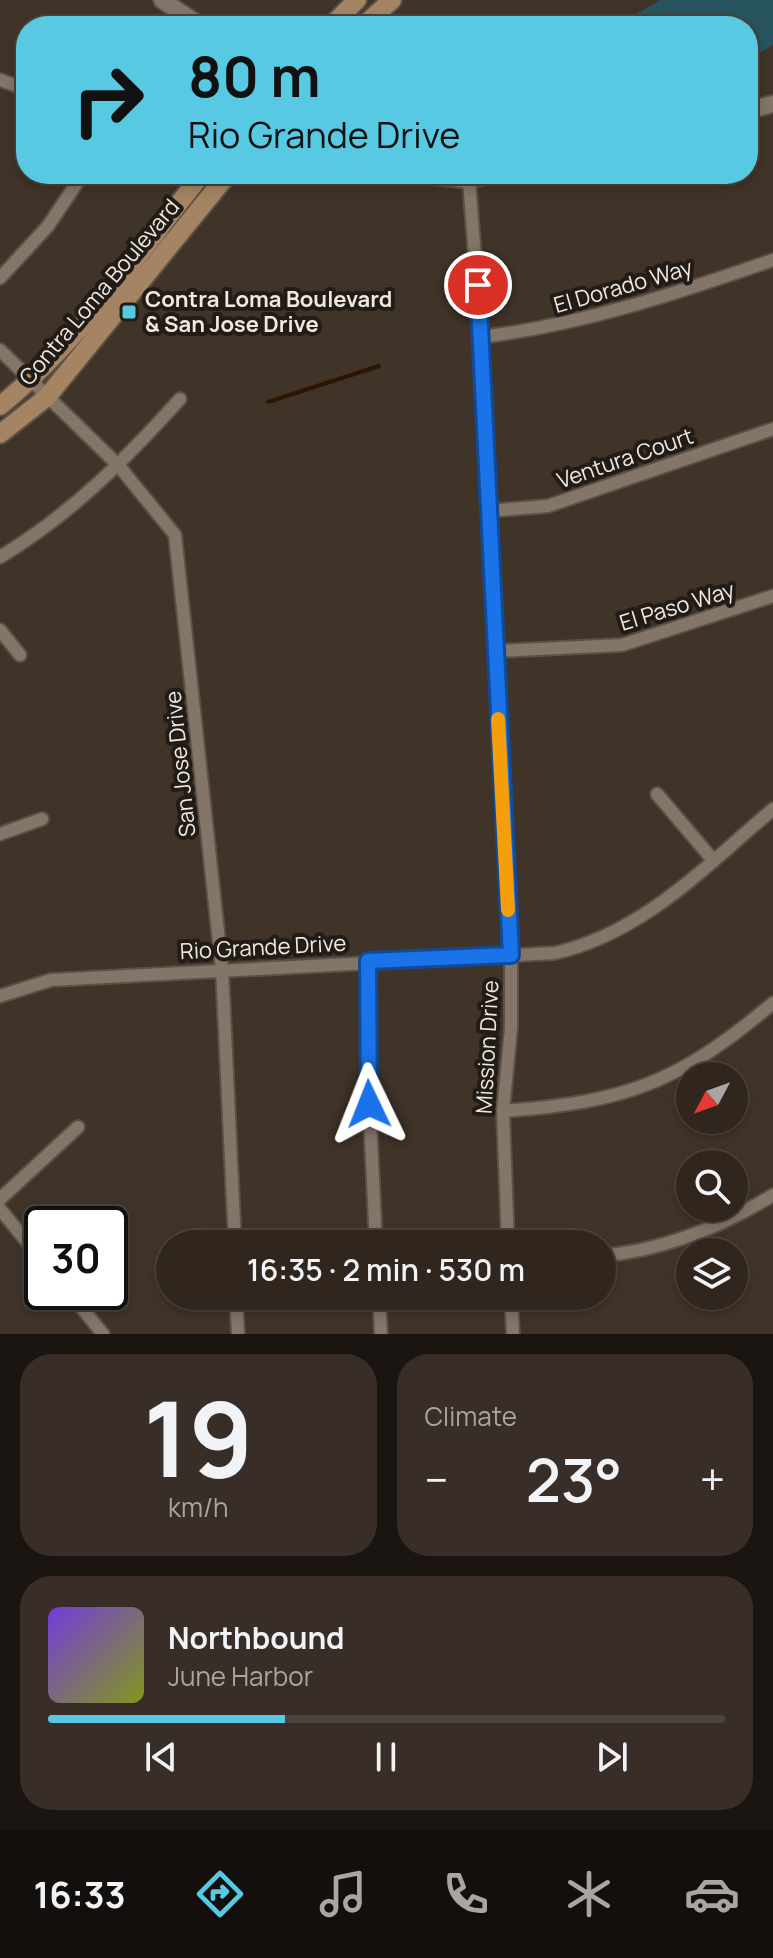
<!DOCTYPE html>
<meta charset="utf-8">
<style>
:root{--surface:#30261e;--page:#382e27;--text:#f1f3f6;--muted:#a8a5a4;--line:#4b433c;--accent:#57c9e3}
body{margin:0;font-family:Manrope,sans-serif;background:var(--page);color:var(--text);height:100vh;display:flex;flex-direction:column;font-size:30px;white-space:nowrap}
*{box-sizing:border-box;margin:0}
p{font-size:26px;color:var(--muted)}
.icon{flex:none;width:44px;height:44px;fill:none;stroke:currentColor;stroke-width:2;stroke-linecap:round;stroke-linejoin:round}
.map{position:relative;height:1334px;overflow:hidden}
.sheet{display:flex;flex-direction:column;gap:20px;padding:20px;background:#1a1510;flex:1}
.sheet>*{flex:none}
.guide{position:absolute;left:16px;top:16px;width:742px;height:168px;border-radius:32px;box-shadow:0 4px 12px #0003,0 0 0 2px var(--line);background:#57c9e3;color:#111;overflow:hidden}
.needle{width:52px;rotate:229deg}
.controls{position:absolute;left:676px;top:1062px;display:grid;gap:16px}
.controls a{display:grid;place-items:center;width:72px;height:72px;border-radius:50%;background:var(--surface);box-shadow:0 4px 12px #0003,0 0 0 2px var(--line);font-size:40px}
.speed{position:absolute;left:24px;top:1206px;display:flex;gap:16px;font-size:40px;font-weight:700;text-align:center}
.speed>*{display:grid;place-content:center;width:104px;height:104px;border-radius:50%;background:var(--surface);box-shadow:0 4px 12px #0003,0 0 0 2px var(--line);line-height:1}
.speed .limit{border:4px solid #111;border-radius:12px;background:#fff;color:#111}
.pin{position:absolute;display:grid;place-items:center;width:68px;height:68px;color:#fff;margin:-34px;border:4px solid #fff;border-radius:50%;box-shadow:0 2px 8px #0007}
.me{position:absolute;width:88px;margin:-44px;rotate:358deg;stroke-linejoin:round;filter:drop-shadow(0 0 6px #0008)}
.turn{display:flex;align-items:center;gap:28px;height:168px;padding:0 40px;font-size:36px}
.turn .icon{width:104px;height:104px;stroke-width:2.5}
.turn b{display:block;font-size:56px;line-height:68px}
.big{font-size:60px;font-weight:600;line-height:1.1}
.sheet .tile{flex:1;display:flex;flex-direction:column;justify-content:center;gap:12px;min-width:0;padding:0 28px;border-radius:32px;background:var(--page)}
.sheet .dial{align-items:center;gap:0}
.dial b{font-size:104px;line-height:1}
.song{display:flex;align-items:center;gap:24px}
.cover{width:96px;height:96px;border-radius:12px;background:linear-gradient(135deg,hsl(260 70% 55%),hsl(70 70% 35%))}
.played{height:8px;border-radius:4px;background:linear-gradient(90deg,var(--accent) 35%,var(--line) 35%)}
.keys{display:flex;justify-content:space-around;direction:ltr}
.heat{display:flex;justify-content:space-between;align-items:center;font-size:44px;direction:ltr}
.sheet .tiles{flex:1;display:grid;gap:20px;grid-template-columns:1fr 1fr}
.tile:last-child{grid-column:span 2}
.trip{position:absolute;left:156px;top:1230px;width:460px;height:80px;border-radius:40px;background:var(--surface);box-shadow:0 4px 12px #0003,0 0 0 2px var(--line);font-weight:600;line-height:80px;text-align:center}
.tabs{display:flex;height:128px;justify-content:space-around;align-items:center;background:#130f0c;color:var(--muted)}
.tabs .icon{width:56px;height:56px}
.tabs .current{color:var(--accent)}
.tabs b{font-size:36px;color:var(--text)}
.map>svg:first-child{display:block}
</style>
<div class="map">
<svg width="773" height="1334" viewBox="0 0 773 1334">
<rect width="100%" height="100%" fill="#403328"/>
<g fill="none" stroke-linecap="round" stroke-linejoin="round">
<!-- stream -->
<path stroke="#2c1600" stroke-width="4" d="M268 402 379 366"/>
</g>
<!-- building -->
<path fill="#28545f" d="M660 0H773V45L748 60V26H616Z"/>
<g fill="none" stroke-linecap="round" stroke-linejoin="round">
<!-- minor casing -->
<g stroke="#5b5046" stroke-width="16">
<g id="minor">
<path d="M0 80 26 89"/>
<path d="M469 180 481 337 511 955V1028L503 1111 508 1244"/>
<path d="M0 278 48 226 83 174"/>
<path d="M481 337C581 325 678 293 773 260"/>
<path d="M0 350 119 466 175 535 222 969 235 1244"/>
<path d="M488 511 548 506 773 429"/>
<path d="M0 557C70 515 125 460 180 399"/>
<path d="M0 630 20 655"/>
<path d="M495 651 622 645 773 596"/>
<path d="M657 794 713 860"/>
<path d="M0 834 42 819"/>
<path d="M368 961V1076L376 1244"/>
<path d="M0 996 51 980 555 953C643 933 706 866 773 809"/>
<path d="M503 1111C627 1102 678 1083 773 1003"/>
<path d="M0 1199 78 1127"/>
<path d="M0 1209 42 1260"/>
<path d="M602 1256C663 1250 721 1227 773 1195"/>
<path d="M69 1292 103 1334"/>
<path d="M236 1296 238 1334"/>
<path d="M379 1296 381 1334"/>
<path d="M511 1296 513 1334"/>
</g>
</g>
<!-- tertiary casing -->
<g stroke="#5b5046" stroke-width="20">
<g id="tertiary">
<path d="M162 0 201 26"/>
<path d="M748 110 773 104"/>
<path d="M413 174 469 180 494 174"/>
</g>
</g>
<!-- secondary casing -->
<g stroke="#5b5046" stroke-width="22">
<g id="secondary">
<path d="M331 26 357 0"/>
<path d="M363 26 392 0"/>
<path d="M0 406C80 341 138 254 202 174"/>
<path d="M0 434 47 397 228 174"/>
</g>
</g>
<!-- minor -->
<use href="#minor" stroke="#837568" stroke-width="12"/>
<!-- tertiary -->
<use href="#tertiary" stroke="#837568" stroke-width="16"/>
<!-- secondary -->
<use href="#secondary" stroke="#a58463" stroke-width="18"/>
</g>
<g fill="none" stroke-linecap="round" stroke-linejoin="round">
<!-- route casing -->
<g stroke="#114b97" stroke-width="20">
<path id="route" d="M369 1104 368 961 511 955 478 285"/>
</g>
<!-- route -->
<use href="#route" stroke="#1a73e8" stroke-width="14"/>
<!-- slow -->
<path stroke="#f59e0b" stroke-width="14" d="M498 719 508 910"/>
</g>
<!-- markers -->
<rect fill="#57c9e3" stroke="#221c17" stroke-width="3" x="121" y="304" width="16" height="16" rx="4"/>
<g text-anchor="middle" stroke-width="8" stroke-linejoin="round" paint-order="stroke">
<!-- street labels -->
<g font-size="22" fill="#f0e8e1" stroke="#221c17">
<text transform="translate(623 286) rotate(-16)" y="8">El Dorado Way</text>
<text transform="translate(99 292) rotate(-50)" y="8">Contra Loma Boulevard</text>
<text transform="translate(625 458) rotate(-19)" y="8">Ventura Court</text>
<text transform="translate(677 606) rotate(-17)" y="8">El Paso Way</text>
<text transform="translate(180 764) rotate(-96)" y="8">San Jose Drive</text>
<text transform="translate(263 947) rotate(-3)" y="8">Rio Grande Drive</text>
<text transform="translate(487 1047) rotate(-87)" y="8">Mission Drive</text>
</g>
<!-- poi labels -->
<g font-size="22" font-weight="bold" fill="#f0e8e1" stroke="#221c17" text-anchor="start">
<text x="145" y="307">Contra Loma Boulevard<tspan x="145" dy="25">&amp; San Jose Drive</tspan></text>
</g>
</g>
</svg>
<div class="controls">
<a><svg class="needle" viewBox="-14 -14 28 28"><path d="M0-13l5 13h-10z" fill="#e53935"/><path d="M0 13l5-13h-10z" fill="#a8a5a4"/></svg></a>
<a><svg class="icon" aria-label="search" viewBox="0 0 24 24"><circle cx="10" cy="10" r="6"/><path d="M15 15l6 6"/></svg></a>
<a><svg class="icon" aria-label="layers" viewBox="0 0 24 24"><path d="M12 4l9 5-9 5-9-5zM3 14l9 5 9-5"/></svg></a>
</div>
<div class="speed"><div class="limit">30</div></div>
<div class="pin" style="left:478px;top:285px;background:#d93025"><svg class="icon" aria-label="arrive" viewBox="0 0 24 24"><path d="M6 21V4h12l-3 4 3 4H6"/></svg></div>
<svg class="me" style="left:369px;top:1104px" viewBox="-20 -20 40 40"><path d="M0-17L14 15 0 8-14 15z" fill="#1a73e8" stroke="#fff" stroke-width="4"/></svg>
<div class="trip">16:35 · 2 min · 530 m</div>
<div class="guide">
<div class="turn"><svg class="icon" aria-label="right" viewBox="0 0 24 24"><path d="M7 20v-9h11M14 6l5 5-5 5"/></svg><div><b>80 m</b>Rio Grande Drive</div></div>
</div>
</div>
<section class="sheet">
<div class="tiles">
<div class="tile dial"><b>19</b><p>km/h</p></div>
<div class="tile"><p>Climate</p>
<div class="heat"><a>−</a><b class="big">23°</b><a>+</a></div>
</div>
<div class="tile">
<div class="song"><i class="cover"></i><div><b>Northbound</b><p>June Harbor</p></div></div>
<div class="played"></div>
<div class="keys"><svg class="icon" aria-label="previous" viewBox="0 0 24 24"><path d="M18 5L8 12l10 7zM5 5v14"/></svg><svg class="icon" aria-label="pause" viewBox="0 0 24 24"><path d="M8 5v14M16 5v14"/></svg><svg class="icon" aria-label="next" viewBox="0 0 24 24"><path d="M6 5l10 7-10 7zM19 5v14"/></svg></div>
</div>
</div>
</section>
<nav class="tabs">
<b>16:33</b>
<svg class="icon current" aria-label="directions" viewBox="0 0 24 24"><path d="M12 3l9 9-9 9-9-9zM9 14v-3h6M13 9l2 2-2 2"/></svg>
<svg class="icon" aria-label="music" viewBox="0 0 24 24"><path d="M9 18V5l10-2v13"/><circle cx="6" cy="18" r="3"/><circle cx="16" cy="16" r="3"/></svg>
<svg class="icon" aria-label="phone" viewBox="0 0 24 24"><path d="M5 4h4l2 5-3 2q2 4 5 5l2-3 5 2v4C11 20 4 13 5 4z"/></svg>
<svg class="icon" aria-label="climate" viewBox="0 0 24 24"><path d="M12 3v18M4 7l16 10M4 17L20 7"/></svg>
<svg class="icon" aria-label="car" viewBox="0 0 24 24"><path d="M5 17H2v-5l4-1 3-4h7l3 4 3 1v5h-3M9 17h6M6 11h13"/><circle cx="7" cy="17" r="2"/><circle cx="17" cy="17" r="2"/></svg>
</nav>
